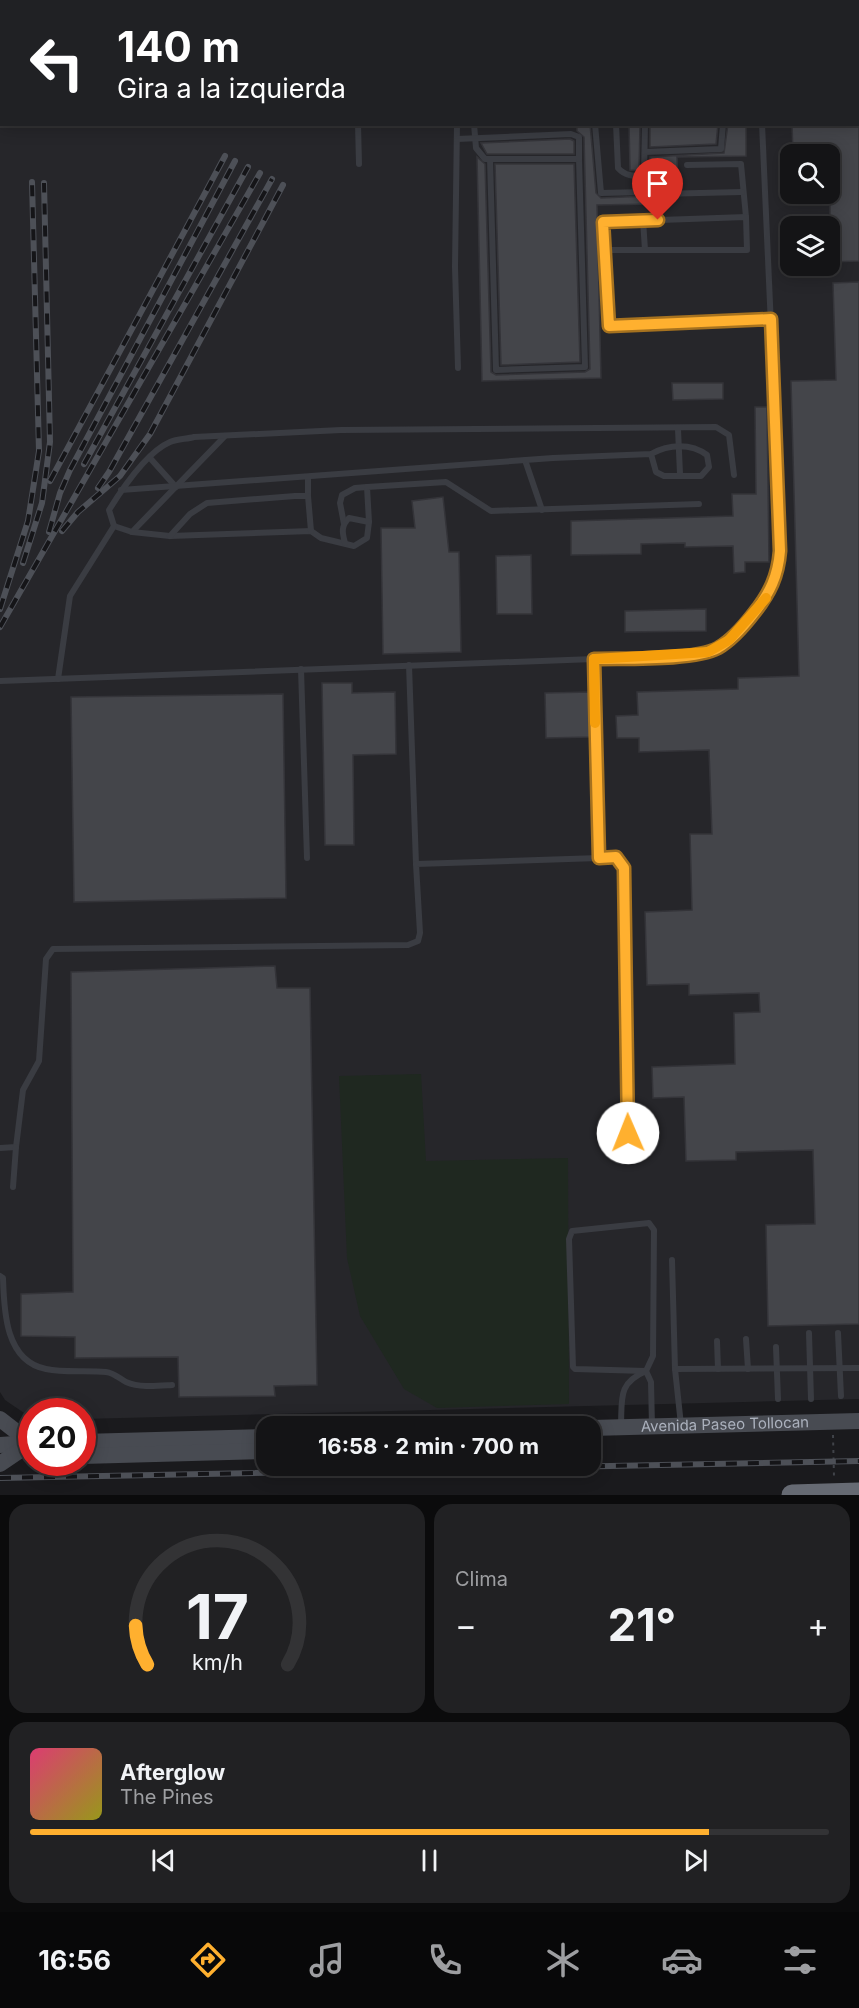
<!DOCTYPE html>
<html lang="es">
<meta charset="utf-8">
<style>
:root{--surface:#141416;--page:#212123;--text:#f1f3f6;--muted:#9d9ea1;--line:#333335;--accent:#ffb02f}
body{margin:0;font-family:Inter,sans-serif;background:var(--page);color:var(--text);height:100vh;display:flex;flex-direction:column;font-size:22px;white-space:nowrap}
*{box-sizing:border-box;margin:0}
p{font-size:20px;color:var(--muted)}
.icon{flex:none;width:33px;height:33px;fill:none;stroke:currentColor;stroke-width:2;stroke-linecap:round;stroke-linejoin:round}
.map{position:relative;height:1495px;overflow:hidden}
.panel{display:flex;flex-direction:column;gap:9px;padding:9px;background:#0b0b0c;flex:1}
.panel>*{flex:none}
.banner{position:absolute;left:0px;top:0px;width:860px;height:126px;box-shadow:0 3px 15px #0003,0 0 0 2px var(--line);background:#202124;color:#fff;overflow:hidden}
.buttons{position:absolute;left:780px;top:144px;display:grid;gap:12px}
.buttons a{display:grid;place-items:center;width:60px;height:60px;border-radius:12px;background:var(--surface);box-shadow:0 3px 15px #0003,0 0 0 2px var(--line);font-size:30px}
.speed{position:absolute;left:18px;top:1398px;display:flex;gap:12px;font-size:30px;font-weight:700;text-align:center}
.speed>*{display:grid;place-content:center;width:78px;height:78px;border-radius:50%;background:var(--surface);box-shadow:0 3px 15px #0003,0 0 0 2px var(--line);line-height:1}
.speed .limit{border:9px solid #d22;background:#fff;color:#111}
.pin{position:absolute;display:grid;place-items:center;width:51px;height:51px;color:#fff;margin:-62px -26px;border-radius:50% 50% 50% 0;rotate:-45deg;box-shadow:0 0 6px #0007}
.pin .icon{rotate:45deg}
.me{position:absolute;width:66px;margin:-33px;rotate:359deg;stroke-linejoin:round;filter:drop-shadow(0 0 4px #0008)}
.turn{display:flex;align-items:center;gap:21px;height:126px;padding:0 18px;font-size:27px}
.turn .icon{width:78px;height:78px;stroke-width:2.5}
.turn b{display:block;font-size:42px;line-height:51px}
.big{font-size:45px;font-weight:700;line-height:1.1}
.panel .tile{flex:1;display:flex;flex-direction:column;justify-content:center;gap:9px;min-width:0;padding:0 21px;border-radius:18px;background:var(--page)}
.panel .dial{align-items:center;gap:0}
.dial svg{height:156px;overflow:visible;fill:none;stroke:var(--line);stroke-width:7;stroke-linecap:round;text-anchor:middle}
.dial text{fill:var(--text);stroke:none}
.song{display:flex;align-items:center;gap:18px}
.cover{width:72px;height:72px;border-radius:9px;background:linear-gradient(135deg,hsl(340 70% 55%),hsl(60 70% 35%))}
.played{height:6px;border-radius:3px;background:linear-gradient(90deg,var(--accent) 85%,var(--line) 85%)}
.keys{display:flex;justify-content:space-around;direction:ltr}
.heat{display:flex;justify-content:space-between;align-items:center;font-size:33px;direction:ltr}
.panel .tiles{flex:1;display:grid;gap:9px;grid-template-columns:1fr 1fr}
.tile:last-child{grid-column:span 2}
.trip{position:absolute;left:256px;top:1416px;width:345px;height:60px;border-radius:18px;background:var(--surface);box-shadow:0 3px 15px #0003,0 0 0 2px var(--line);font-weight:700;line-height:60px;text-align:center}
.menu{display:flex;height:96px;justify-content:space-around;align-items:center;background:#080809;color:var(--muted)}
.menu .icon{width:42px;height:42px}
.menu .active{color:var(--accent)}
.menu b{font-size:27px;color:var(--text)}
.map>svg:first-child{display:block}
</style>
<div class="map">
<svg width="859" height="1495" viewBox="0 0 859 1495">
<rect width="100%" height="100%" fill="#1a1a1d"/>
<!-- built -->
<path fill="#26262a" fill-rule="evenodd" d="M0 0H859V1399L83 1419 82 1412H32L31 1417 27 1415 5 1400 0 1392ZM2 2H858V124H2ZM790 154H830V194H790ZM790 226H830V266H790Z"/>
<!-- green -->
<path fill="#1f2820" d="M421 1074 426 1161 568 1158 569 1404 437 1408 404 1389 360 1316 347 1258 339 1076Z"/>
<!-- building -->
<g fill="#44454a" stroke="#343439" stroke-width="1.5">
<path d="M577 124H590L596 193 601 198 647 196 650 157 724 153 728 124H746V156L677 157 678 186H655L653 204 597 205 601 378 482 381 477 157 485 164 491 372 496 375 585 372 590 369 584 137 577 131Z"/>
<path d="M629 124H640L639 171 630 170Z"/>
<path d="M650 124H718L716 144 650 147Z"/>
<path d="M792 124H859V261L830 262V154H793Z"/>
<path d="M570 139 574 141V154H487L481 143Z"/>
<path d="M495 164H574L580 362 501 365Z"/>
<path d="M859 282V1324L768 1326 766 1225 815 1224 813 1150 736 1152V1160L686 1161 684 1097 653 1098 652 1067 735 1064 734 1013 760 1012 759 993 689 995V984L647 985 645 912 692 910 690 834H712L709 750 639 752V738H617L616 716 638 715 637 692 738 689V678L799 676 791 381 836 380 833 283Z"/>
<path d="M672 383H723V399L673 400Z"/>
<path d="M755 407H767L769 562H745V572L734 573 733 546 685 547V543L641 544V554L571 555V521L733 516 732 494H756Z"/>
<path d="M443 497 449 552H459L461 652 383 654 381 528H415L412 501Z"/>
<path d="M531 555 532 614H497L496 556Z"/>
<path d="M706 609V631L625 632V611Z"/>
<path d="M322 683H352V693L395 692 396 754 353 755 354 845H325Z"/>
<path d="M590 692 591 737 546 738 545 693Z"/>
<path d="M283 694 286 898 74 902 71 697Z"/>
<path d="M275 966 277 988H310L317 1385 274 1386 275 1396 179 1397 178 1357 75 1358V1337L21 1336V1294L73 1292 71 972Z"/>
</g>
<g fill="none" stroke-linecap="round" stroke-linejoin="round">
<!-- path -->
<path stroke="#404349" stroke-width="2" stroke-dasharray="3 4.5" stroke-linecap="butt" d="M833 1435 834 1477"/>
<!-- lane -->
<g stroke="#3a3c42" stroke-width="6">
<path d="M331 0V1"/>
<path d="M830 0V2"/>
<path d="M796 2V0"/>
<path d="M858 14 859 13"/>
<path d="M858 25H859"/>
<path d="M358 124 359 164"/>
<path d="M457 124 455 267 458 368"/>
<path d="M474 124 476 148 485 159H579L585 367 496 370 490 159"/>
<path d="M595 124 601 193 644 192V176"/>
<path d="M616 124 618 168C625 176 633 176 644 176L645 124"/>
<path d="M457 139 571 134 579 137V159"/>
<path d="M645 152 721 149 723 124"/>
<path d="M687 165 741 164 746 217"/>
<path d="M643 220 645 250"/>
<path d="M658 220V194L742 192"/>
<path d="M604 250H747L746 217 603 222 609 326 771 319"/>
<path d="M678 429 680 474"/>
<path d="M150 458 176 487"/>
<path d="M525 460 542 510"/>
<path d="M308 477V496"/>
<path d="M121 490 553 458 651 454C669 444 691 443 707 455L709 467 701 476H664L656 472 651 454"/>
<path d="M344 524 340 503 342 495 355 488 367 487"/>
<path d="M114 526 132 532 225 436"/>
<path d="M132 532 170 536 311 531 321 538 354 546 367 538 369 522 367 487 446 482 491 511 699 504"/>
<path d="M170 536 190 514 207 503 295 496H308L311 531"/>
<path d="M345 543C342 532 341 526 349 518L369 522"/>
<path d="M409 665 416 864"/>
<path d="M301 669 307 858"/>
<path d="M58 679 70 596 114 526 109 510C122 489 147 452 170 442 177 439 187 439 194 437L341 430 716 427 729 435 734 475"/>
<path d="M0 681 594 659"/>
<path d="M599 858 616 857 624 868 628 1133"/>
<path d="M0 1148 16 1147 23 1090 39 1061 46 959 53 949 408 945 418 941 420 933 416 864 599 858 594 659C623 658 694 661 718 648 732 640 744 626 754 613 770 593 778 576 781 551L762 124"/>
<path d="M13 1187 16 1147"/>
<path d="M672 1260 675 1369 681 1425"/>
<path d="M0 1276 3 1278C4 1310 5 1361 46 1369 65 1373 86 1370 106 1372 114 1373 119 1378 126 1382 140 1388 157 1386 172 1385"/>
<path d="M809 1333 811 1399"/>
<path d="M838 1333 841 1396"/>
<path d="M746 1339 748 1369"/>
<path d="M717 1341 718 1369"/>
<path d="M776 1347 778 1399"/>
<path d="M675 1369 859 1368"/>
<path d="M621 1426C622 1398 618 1383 646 1371L653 1356 654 1230 649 1223 572 1231 569 1239 573 1367 575 1369 646 1371 651 1382 652 1426"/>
</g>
<!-- street -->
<g stroke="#3a3c42" stroke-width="12">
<path d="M858 41H859"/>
<path d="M0 70H2"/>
</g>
<!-- secondary -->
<g stroke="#484b52" stroke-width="16">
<path d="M0 1419 31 1443"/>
<path id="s1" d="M591 1428 859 1421"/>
<path d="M82 1442 267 1437"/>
<path d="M0 1445 29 1443"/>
<path d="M82 1456 267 1451"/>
<path d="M0 1464 31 1443"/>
</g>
<!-- highway -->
<path stroke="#666a73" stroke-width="21" d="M792 1495 859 1493"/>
<!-- rail casing -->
<g stroke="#4d5057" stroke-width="6">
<g id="rail">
<path d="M84 464 248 167"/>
<path d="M50 481 225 156"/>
<path d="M98 488 109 472 272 179"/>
<path d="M62 531 78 512 120 476 150 434 283 185"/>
<path d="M49 532 60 493 70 470 235 161"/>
<path d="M23 563 42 503 50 442 44 183"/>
<path d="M0 609 28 521 39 451 32 182"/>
<path d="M0 627 260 173"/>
<path d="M0 1478 859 1461"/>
</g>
</g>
<!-- rail -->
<use href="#rail" stroke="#151518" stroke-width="4" stroke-dasharray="11" stroke-linecap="butt"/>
</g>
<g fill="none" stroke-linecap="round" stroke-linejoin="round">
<!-- route casing -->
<g stroke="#a6721f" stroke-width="15">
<path id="route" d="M628 1133 624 868 616 857 599 858 594 659C624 658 694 661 718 648 732 640 744 626 754 613 770 593 778 576 780 551L771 319 609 326 603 222 658 220"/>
</g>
<!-- route -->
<use href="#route" stroke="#ffb02f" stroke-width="10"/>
<!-- slow -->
<path stroke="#f59e0b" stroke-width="10" d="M595 723 594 659 708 652 729 640 766 598"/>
</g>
<g text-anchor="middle" stroke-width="5" stroke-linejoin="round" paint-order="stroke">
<!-- street labels -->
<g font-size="15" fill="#abb1bd" stroke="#151518">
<text dy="5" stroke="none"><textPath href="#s1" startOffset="134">Avenida Paseo Tollocan</textPath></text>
</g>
</g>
</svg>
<div class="buttons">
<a><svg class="icon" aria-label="search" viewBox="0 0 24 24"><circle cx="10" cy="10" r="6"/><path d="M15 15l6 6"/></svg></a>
<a><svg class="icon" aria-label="layers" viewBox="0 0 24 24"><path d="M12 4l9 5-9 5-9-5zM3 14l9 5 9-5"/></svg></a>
</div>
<div class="speed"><div class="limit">20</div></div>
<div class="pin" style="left:658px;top:220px;background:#d93025"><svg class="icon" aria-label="arrive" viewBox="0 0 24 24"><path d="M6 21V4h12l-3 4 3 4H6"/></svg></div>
<svg class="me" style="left:628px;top:1133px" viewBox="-20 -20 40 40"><circle r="19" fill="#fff"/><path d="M0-13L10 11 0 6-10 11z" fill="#ffb02f"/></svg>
<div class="trip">16:58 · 2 min · 700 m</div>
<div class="banner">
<div class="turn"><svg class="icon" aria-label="left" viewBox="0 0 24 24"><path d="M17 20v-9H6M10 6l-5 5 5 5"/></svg><div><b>140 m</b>Gira a la izquierda</div></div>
</div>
</div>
<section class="panel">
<div class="tiles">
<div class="tile dial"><svg viewBox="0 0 100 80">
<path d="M14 69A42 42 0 1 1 86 69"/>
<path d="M14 69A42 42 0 0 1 8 49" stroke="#ffb02f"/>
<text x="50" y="56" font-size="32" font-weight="700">17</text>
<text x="50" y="72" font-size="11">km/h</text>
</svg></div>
<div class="tile"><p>Clima</p>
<div class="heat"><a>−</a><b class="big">21°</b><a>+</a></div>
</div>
<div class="tile">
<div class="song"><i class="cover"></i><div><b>Afterglow</b><p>The Pines</p></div></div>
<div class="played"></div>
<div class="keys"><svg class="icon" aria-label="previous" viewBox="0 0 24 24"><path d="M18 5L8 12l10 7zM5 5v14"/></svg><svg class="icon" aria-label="pause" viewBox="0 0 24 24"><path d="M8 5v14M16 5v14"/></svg><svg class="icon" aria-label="next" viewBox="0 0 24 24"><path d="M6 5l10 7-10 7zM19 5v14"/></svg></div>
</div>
</div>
</section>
<nav class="menu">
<b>16:56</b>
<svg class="icon active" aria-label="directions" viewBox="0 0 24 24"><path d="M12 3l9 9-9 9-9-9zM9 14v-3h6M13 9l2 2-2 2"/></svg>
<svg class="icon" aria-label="music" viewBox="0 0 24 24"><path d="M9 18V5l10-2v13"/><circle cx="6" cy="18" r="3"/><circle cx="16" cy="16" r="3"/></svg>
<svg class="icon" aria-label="phone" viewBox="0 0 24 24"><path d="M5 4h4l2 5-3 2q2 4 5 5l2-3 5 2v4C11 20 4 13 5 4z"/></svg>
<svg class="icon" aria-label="climate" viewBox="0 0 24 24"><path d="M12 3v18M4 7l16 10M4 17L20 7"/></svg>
<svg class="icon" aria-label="car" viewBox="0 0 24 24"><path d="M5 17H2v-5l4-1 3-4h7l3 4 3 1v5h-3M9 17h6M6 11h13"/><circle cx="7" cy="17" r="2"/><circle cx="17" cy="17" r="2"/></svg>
<svg class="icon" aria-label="filters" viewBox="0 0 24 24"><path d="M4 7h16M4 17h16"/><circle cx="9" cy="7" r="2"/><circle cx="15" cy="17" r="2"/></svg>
</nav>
